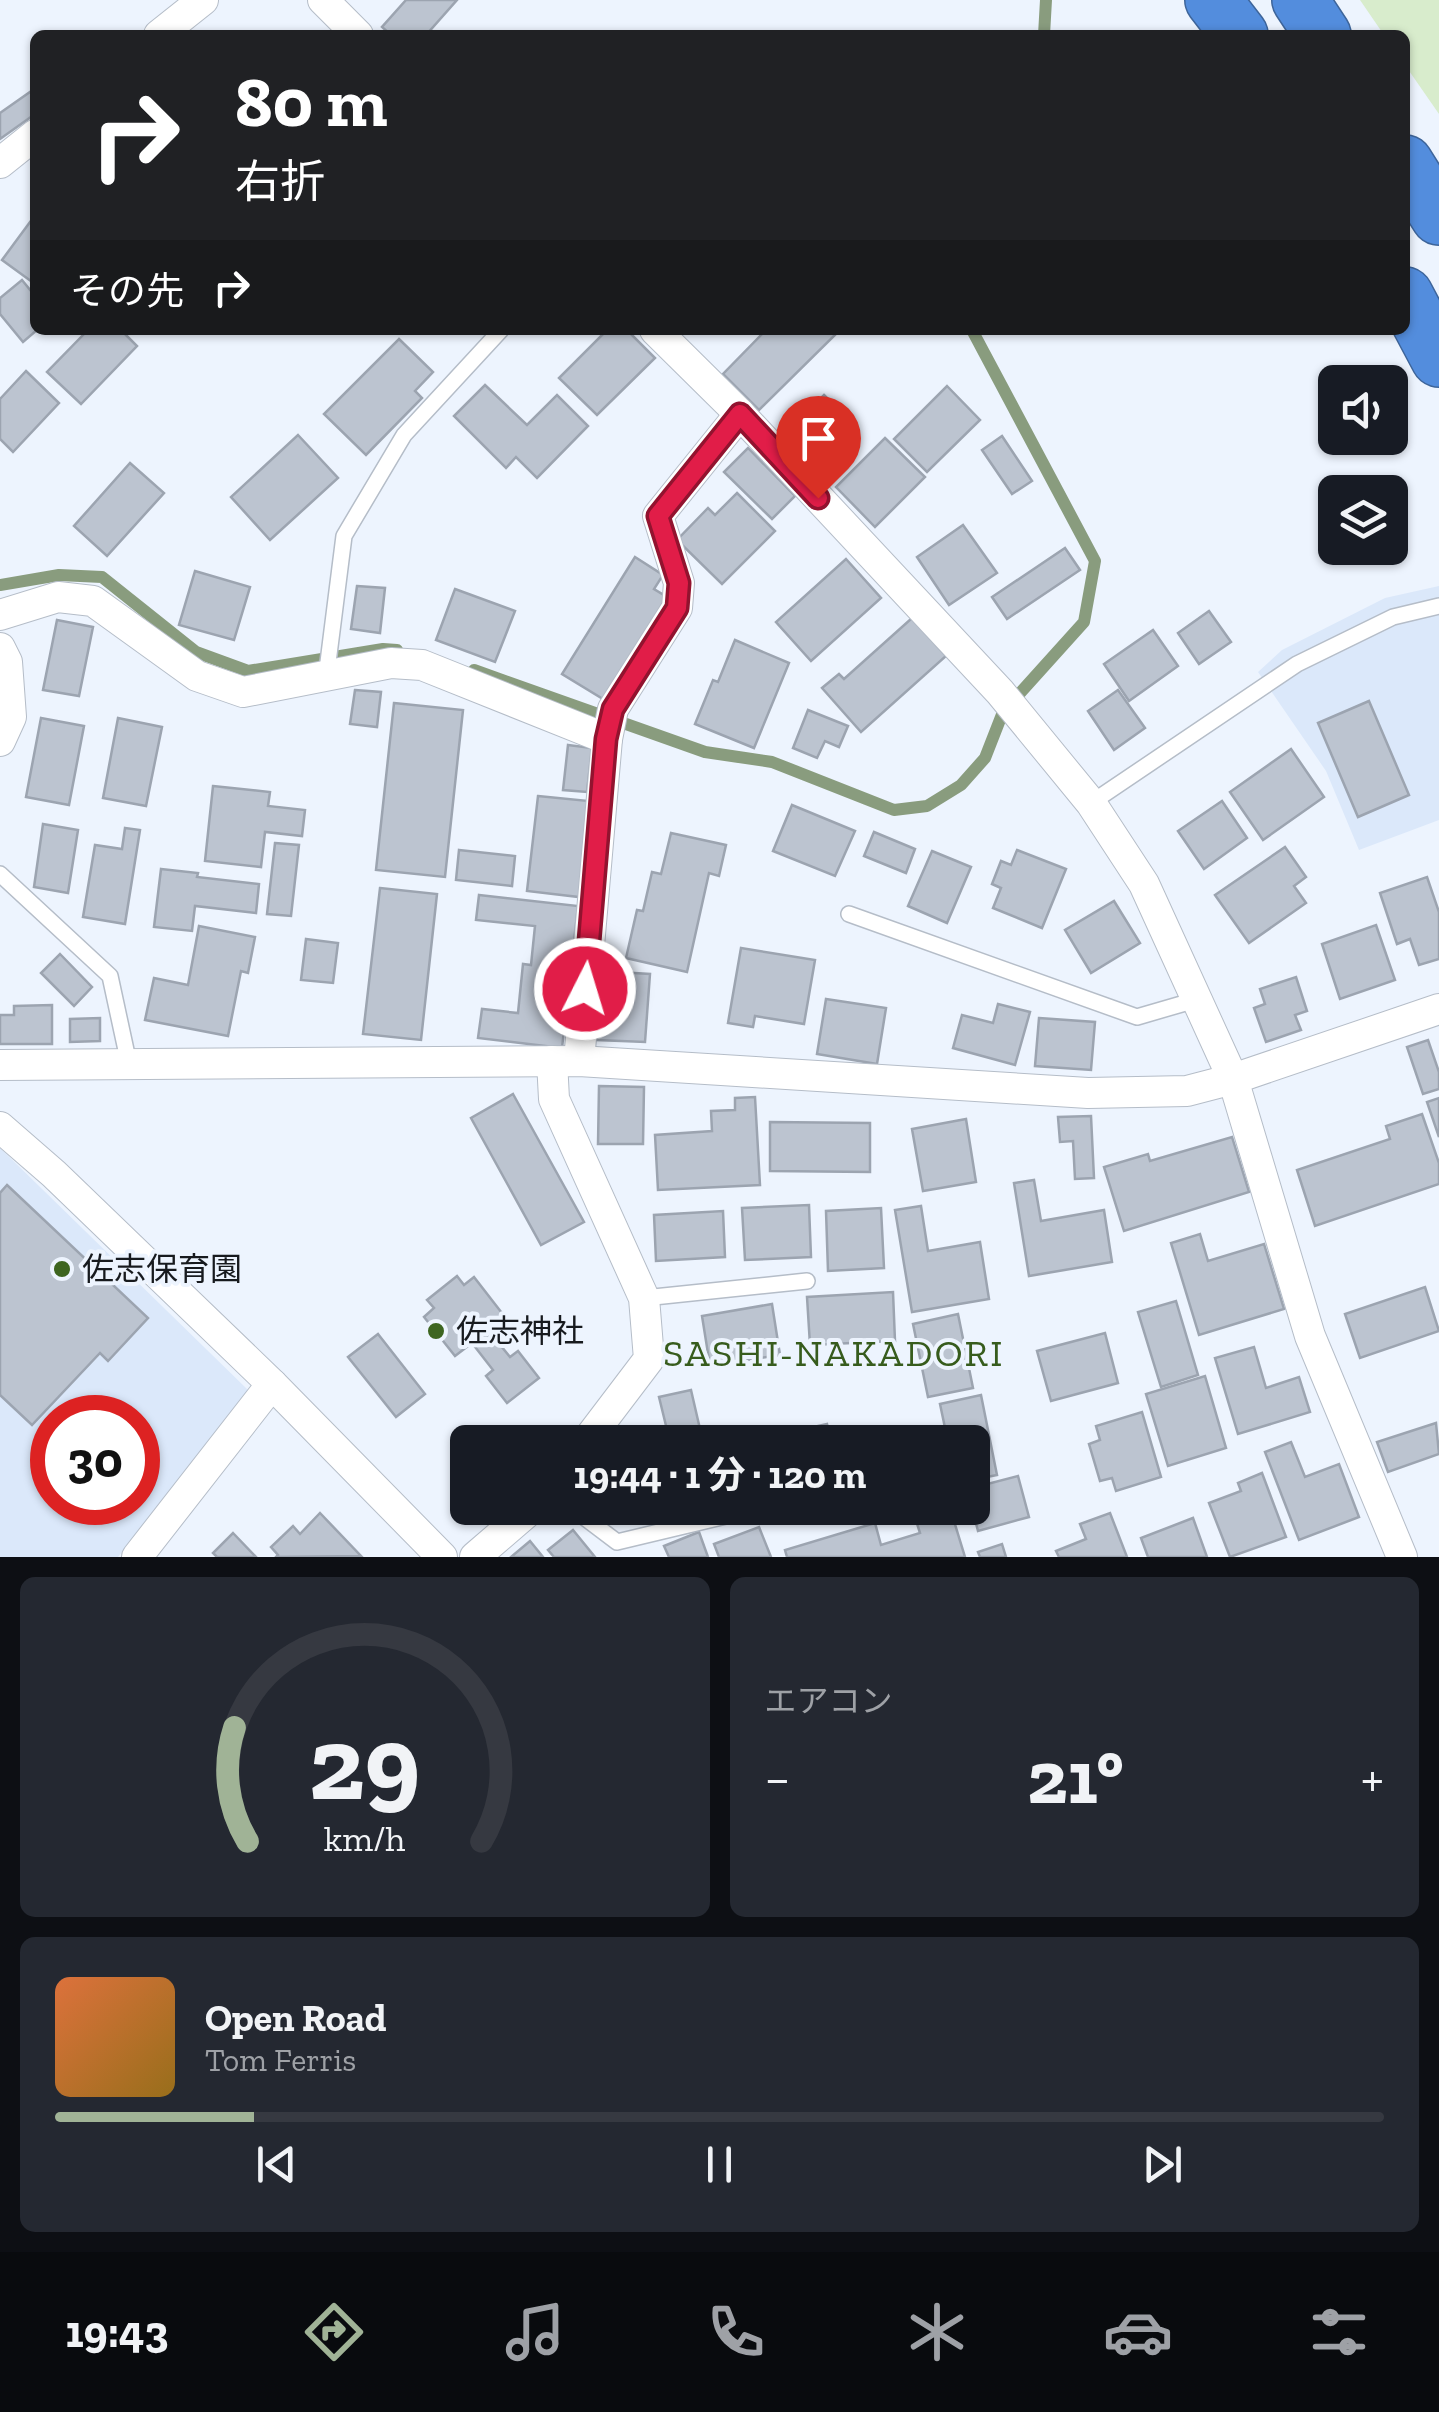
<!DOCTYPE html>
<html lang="ja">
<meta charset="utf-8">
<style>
:root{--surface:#171b24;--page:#242831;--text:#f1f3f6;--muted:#9ea1a6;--line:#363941;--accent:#a0b396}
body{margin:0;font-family:"Zilla Slab","Noto Sans JP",serif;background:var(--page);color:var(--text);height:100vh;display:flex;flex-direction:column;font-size:38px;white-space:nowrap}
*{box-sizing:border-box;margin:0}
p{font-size:32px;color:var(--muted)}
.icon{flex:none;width:55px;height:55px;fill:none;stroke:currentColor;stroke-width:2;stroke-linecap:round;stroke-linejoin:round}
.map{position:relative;height:1557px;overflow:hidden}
.sheet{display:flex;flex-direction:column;gap:20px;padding:20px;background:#0d0f14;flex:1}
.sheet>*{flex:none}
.top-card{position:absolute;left:30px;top:30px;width:1380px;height:305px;border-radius:15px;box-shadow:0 2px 8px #0004;background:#202124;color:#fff;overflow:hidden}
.buttons{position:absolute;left:1318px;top:365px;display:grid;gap:20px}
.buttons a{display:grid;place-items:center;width:90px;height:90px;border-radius:15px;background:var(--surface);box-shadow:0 2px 8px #0004;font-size:50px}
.speed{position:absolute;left:30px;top:1395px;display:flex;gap:20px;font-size:50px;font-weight:700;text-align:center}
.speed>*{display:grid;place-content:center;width:130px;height:130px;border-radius:50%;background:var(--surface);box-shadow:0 2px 8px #0004;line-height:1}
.speed .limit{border:15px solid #d22;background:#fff;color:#111}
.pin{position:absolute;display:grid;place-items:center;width:85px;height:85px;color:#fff;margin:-102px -42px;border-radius:50% 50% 50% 0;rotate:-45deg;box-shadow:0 0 10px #0007}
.pin .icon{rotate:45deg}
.me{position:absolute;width:110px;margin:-55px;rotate:5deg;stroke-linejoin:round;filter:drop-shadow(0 0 8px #0008)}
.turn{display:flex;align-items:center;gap:35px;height:210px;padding:0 40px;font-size:45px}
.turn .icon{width:130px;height:130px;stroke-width:2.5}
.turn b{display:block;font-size:70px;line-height:85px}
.then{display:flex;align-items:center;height:95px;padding:0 40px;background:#0003;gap:20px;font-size:38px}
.big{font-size:75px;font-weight:700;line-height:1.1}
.sheet .widget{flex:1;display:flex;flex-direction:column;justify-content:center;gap:15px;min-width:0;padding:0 35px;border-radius:15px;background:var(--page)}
.sheet .dial{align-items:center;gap:0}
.dial svg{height:260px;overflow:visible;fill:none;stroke:var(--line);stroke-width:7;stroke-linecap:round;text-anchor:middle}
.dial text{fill:var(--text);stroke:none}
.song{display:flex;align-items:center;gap:30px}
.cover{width:120px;height:120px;border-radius:15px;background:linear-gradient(135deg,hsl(20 70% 55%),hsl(40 70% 35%))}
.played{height:10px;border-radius:5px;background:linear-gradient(90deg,var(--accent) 15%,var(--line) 15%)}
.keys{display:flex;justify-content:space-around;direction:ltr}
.heat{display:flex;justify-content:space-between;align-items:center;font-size:55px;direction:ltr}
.sheet .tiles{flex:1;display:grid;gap:20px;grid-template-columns:1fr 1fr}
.widget:last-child{grid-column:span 2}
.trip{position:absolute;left:450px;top:1425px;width:540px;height:100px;border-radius:15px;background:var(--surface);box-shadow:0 2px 8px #0004;font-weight:700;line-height:100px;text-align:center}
.tab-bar{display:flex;height:160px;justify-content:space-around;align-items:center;background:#090b0e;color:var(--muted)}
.tab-bar .icon{width:70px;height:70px}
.tab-bar .current{color:var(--accent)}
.tab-bar b{font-size:45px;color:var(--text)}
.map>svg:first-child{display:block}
</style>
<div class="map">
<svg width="1439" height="1557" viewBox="0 0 1439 1557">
<rect width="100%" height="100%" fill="#edf4fe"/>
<!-- built -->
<g fill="#dbe8fa" fill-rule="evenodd">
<path d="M1439 586V820L1359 850 1326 771 1258 672 1282 650 1385 598Z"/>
<path d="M0 1148 248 1390 118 1557H0ZM52 1418H138V1502H52Z"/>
</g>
<!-- green -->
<path fill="#d8eccc" d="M1360 0H1439V114L1405 65V35H1384Z"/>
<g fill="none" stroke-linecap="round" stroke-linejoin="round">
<!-- stream -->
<g stroke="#899c7e" stroke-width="12">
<path d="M1044 35 1046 0"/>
<path d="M0 585 59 575 102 577 196 652 248 671 383 649 397 650"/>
<path d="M474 670 705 752 772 762 894 810 927 806 961 785 985 758 1003 712 1084 622 1095 561 972 330"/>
</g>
</g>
<!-- building -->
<g fill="#bcc4d0" stroke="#9ca4b0" stroke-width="2.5">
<path d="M406 0H457L426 35H391L382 27Z"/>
<path d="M30 92 35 98V114L0 139V113Z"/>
<path d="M30 222 35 226V284L2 260Z"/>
<path d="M22 280 35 296 37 330 23 342 0 314V298Z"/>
<path d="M88 330H121L137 346 81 404 47 372Z"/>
<path d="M607 330H627L655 358 597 415 559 378Z"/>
<path d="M766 330H840L759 410 723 374Z"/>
<path d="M399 339 433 372 415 391 422 398 366 455 324 414Z"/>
<path d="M26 371 59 403 13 452 0 439V399Z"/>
<path d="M485 385 527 425 557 395 588 426 537 478 516 457 506 468 454 416Z"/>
<path d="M947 386 980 420 927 472 894 439Z"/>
<path d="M824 395 846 417 809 453 788 431Z"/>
<path d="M298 435 338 478 270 540 231 497Z"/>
<path d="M1002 436 1032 481 1012 494 982 450Z"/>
<path d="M885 438 925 477 875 527 836 487Z"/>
<path d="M748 448 795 496 772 519 724 472Z"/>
<path d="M130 463 164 493 107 556 74 526Z"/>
<path d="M737 493 775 531 722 584 677 540 708 508 715 515Z"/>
<path d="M963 525 997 573 949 605 917 557Z"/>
<path d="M1065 548 1080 570 1007 619 992 597Z"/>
<path d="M635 557 663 575 654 589 667 597 603 699 562 674Z"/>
<path d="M846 559 881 598 811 661 776 622Z"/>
<path d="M195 571 250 587 234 640 179 625Z"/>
<path d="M357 586 385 588 380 633 351 629Z"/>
<path d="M455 589 515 611 495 662 436 640Z"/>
<path d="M1209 611 1231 642 1199 664 1178 633Z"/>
<path d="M912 618 946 656 861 732 822 688 839 674 844 679Z"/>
<path d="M57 620 93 627 79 696 43 690Z"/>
<path d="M1153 630 1178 666 1129 701 1104 664Z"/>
<path d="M735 640 789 663 754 748 695 724 713 680 718 682Z"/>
<path d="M355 690 381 692 377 727 350 724Z"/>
<path d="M1118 690 1145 728 1114 750 1088 711Z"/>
<path d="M1369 701 1409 795 1358 817 1318 723Z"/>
<path d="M394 703 463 710 445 877 376 870Z"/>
<path d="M808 710 848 726 839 747 825 741 817 758 793 748Z"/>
<path d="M41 718 84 726 69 805 26 797Z"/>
<path d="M118 718 162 727 146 806 103 798Z"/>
<path d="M568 745 592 748 587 792 563 790Z"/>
<path d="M1291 749 1324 797 1263 840 1230 792Z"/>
<path d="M213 786 270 792 268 806 305 810 302 836 265 832 261 867 205 861Z"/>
<path d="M538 796 589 801 579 897 527 891Z"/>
<path d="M1222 801 1247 838 1204 869 1178 831Z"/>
<path d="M792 805 855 831 835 876 773 851Z"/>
<path d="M43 824 78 830 68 893 34 887Z"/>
<path d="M125 828 140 830 125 924 83 917 95 845 122 849Z"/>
<path d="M874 832 915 849 906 873 864 856Z"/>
<path d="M671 833 726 845 719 876 709 873 687 972 626 958 637 910 643 911 652 872 661 874Z"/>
<path d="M275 843 299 845 291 916 267 914Z"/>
<path d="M1285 847 1306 877 1294 886 1306 903 1249 943 1215 895Z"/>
<path d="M459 850 515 856 512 886 456 880Z"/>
<path d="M1017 850 1066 869 1042 928 993 908 1001 888 992 884 1001 861 1011 865Z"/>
<path d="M932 851 971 867 947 923 908 906Z"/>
<path d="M161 869 198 873 197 877 259 884 256 913 195 906 192 931 154 927Z"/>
<path d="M1427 877 1439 912V959L1419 965 1410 939 1397 944 1380 893Z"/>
<path d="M380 888 437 894 421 1040 363 1034Z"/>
<path d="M479 895 578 906 562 1048 478 1038 482 1009 518 1013 523 964 531 965 535 926 476 920Z"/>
<path d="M1114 901 1140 943 1091 973 1065 930Z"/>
<path d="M1376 925 1395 980 1340 999 1322 944Z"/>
<path d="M199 926 255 937 248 973 241 971 228 1036 145 1020 154 978 188 985Z"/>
<path d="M306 939 338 943 333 983 301 980Z"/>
<path d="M741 948 815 960 804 1024 755 1016 753 1027 728 1023Z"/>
<path d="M60 954 92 987 74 1006 41 973Z"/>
<path d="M601 971 650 974 645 1042 597 1040Z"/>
<path d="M1296 977 1307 1011 1295 1015 1301 1030 1266 1042 1254 1008 1265 1004 1260 989Z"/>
<path d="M826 999 886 1008 877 1064 817 1054Z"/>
<path d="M998 1004 1030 1012 1015 1065 953 1048 962 1015 993 1023Z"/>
<path d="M52 1005V1044H0V1015H14V1006Z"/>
<path d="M100 1018V1041L70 1042V1019Z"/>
<path d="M1039 1018 1095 1022 1091 1070 1035 1066Z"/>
<path d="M1428 1040 1439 1072V1089L1423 1094 1407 1047Z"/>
<path d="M599 1086 644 1087 643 1144H598Z"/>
<path d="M513 1094 584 1222 541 1245 471 1118Z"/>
<path d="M755 1097 760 1185 658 1190 655 1135 712 1131 711 1111 735 1110V1098Z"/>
<path d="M1439 1098V1137L1427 1102Z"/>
<path d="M1422 1114 1439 1163V1184L1315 1226 1297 1170 1390 1139 1386 1126Z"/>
<path d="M1091 1116 1094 1178 1075 1179 1073 1141 1060 1142 1058 1117Z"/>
<path d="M966 1119 976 1182 923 1191 912 1129Z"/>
<path d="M770 1122 870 1123V1172L770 1171Z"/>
<path d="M1232 1137 1249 1192 1124 1231 1104 1167 1148 1154 1150 1161Z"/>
<path d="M1034 1180 1041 1221 1104 1210 1112 1262 1029 1276 1014 1183Z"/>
<path d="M7 1185 148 1318 108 1361 100 1353 32 1425 0 1395V1193Z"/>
<path d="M809 1205 811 1257 745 1260 742 1208Z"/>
<path d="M921 1206 928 1251 980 1242 989 1299 912 1312 895 1210Z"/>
<path d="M881 1208 884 1268 828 1271 826 1211Z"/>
<path d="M723 1211 725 1257 656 1261 654 1215Z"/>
<path d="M1200 1234 1208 1261 1264 1244 1284 1309 1199 1335 1171 1243Z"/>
<path d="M457 1276 464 1285 474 1277 505 1317 488 1330 510 1357 518 1351 539 1378 507 1403 486 1376 493 1370 472 1343 455 1356 424 1317 434 1308 427 1300Z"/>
<path d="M1425 1287 1439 1331 1360 1358 1345 1314Z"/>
<path d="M893 1292 895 1341 810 1345 807 1297Z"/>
<path d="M1176 1301 1198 1375 1161 1387 1138 1312Z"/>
<path d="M772 1304 780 1355 710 1366 702 1316Z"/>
<path d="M958 1314 973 1388 928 1397 913 1324Z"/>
<path d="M1105 1333 1118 1383 1051 1401 1037 1351Z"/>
<path d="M378 1334 425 1394 396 1417 348 1357Z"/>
<path d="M1254 1347 1266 1388 1299 1377 1310 1412 1238 1434 1215 1358Z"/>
<path d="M1205 1376 1226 1448 1168 1466 1146 1394Z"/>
<path d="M691 1390 703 1442H670L659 1397Z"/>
<path d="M981 1395 997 1475 972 1480V1442H948L940 1404Z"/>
<path d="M1142 1412 1161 1477 1116 1491 1112 1478 1100 1481 1089 1444 1100 1440 1096 1426Z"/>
<path d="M1436 1423 1439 1454 1388 1472 1377 1442Z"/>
<path d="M827 1424 832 1442H747Z"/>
<path d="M1291 1442 1305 1477 1339 1464 1359 1517 1299 1540 1265 1452Z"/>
<path d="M1262 1473 1286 1537 1230 1557 1209 1503 1241 1491 1238 1483Z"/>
<path d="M1018 1476 1029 1517 978 1531 972 1508V1488Z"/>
<path d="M624 1508H674L675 1512 628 1523Z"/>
<path d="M912 1508H950L965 1557H787L785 1550 875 1523 881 1545 920 1533Z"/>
<path d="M320 1513 361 1556 276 1557 278 1555 271 1547 293 1526 300 1534Z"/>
<path d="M1110 1513 1127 1557H1059L1056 1551 1086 1539 1080 1524Z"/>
<path d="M1193 1518 1207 1557H1148L1141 1538Z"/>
<path d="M759 1527 771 1557H719L714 1544Z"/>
<path d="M573 1530 595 1557H554L548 1550Z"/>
<path d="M699 1532 708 1557H669L664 1546Z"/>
<path d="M233 1533 256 1557H217L213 1553Z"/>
<path d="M530 1541 543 1557H511Z"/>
<path d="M1002 1544 1006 1557H980L978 1552Z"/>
</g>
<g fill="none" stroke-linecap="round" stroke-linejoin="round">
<!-- lane casing -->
<g stroke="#b5bdc8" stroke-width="18">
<g id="lane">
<path d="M326 678 344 536 404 435 501 330"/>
<path d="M1091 803 1297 664 1393 617 1439 606"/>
<path d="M0 874 110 976 129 1064"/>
<path d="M849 914 1137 1017 1199 999"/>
<path d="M644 1298 807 1281"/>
<path d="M572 1508 617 1542 730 1515"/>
</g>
</g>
<!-- street casing -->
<g stroke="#b5bdc8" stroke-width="32">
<g id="street">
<path d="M323 0 358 35"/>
<path d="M159 35 203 0"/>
<path d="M0 163 35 135"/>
<path d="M655 330 740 414 1000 692 1091 803 1144 884 1233 1079 1310 1336 1402 1557"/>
<path d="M0 615 58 597 93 601 197 676 243 692 391 663 422 665 607 739"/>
<path d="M0 648 7 662 11 717 0 741"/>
<path d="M552 1061 554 1099 644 1298 649 1359 586 1442"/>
<path d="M579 1061 607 739 613 709 677 608 679 583 658 516 740 414"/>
<path d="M0 1065 579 1061 1088 1093 1187 1091 1233 1079 1439 1009"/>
<path d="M0 1127 54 1174 272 1384 442 1557"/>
<path d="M137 1557 272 1384"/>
<path d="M475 1557 532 1508"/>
</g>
</g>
<!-- highway casing -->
<g stroke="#3e659a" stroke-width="58">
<g id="highway">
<path d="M1213 0 1240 35"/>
<path d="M1300 0 1323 35"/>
<path d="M1405 163 1439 217"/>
<path d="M1405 295 1439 359"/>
</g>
</g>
<!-- lane -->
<use href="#lane" stroke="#fff" stroke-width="15"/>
<!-- street -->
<use href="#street" stroke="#fff" stroke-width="30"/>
<!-- highway -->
<use href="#highway" stroke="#538ddd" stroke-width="55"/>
</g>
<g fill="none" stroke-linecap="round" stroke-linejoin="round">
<!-- route casing -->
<g stroke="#92132f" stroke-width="25">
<path id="route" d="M585 989 606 739 613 709 677 608 679 583 658 516 740 414 818 498"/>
</g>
<!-- route -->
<use href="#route" stroke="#e11d48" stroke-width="18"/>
</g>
<!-- markers -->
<g fill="#3d6520" stroke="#edf4fe" stroke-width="4">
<circle cx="62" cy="1269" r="10"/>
<circle cx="436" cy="1331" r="10"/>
</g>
<g text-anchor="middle" stroke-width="8" stroke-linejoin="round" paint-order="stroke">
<!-- poi labels -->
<g font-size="32" fill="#171a1e" stroke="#edf4fe" text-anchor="start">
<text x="82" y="1280">佐志保育園</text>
<text x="456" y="1342">佐志神社</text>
</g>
<!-- quarter labels -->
<g font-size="38" letter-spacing="2.5" fill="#375c1d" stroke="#edf4fe">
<text x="834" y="1366">SASHI-NAKADORI</text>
</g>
</g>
</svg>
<div class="buttons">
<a><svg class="icon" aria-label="sound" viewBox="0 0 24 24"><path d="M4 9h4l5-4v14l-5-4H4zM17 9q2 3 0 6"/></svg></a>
<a><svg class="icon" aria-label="layers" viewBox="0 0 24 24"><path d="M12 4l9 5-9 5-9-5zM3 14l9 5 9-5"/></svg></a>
</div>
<div class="speed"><div class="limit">30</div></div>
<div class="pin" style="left:818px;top:498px;background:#d93025"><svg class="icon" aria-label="arrive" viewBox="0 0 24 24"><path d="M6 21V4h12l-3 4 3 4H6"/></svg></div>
<svg class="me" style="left:585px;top:989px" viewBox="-20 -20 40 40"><circle r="17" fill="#e11d48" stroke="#fff" stroke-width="3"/><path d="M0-11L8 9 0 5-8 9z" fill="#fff"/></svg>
<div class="trip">19:44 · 1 分 · 120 m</div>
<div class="top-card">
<div class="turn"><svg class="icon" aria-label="right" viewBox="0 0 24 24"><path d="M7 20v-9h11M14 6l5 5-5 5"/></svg><div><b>80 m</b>右折</div></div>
<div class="then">その先<svg class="icon" aria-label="right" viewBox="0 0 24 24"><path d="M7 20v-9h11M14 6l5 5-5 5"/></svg></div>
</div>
</div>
<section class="sheet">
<div class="tiles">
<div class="widget dial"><svg viewBox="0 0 100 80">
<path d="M14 69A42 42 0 1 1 86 69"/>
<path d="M14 69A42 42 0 0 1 10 34" stroke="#a0b396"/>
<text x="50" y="56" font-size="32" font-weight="700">29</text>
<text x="50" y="72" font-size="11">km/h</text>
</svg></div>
<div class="widget"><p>エアコン</p>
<div class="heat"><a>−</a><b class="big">21°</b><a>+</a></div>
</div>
<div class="widget">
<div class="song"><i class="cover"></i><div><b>Open Road</b><p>Tom Ferris</p></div></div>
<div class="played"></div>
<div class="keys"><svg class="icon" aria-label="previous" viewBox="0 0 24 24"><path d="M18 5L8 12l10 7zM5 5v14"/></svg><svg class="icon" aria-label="pause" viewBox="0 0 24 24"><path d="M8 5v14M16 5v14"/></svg><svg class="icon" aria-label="next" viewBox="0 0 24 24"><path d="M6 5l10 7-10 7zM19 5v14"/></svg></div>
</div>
</div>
</section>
<nav class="tab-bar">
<b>19:43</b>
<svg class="icon current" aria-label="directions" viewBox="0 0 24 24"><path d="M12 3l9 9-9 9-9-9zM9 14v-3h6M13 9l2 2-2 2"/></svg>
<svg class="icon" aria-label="music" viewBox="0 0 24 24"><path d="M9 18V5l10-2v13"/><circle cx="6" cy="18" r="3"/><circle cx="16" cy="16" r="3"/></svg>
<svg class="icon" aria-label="phone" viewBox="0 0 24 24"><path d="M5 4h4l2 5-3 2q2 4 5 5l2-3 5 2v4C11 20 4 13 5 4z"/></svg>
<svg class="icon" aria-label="climate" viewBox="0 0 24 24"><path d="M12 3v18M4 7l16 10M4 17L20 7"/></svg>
<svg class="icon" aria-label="car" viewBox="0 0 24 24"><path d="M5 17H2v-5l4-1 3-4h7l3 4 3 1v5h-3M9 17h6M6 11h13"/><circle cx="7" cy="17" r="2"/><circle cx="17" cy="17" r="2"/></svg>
<svg class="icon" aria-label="filters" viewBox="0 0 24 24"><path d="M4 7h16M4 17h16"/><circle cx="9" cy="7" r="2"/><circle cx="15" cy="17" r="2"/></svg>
</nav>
